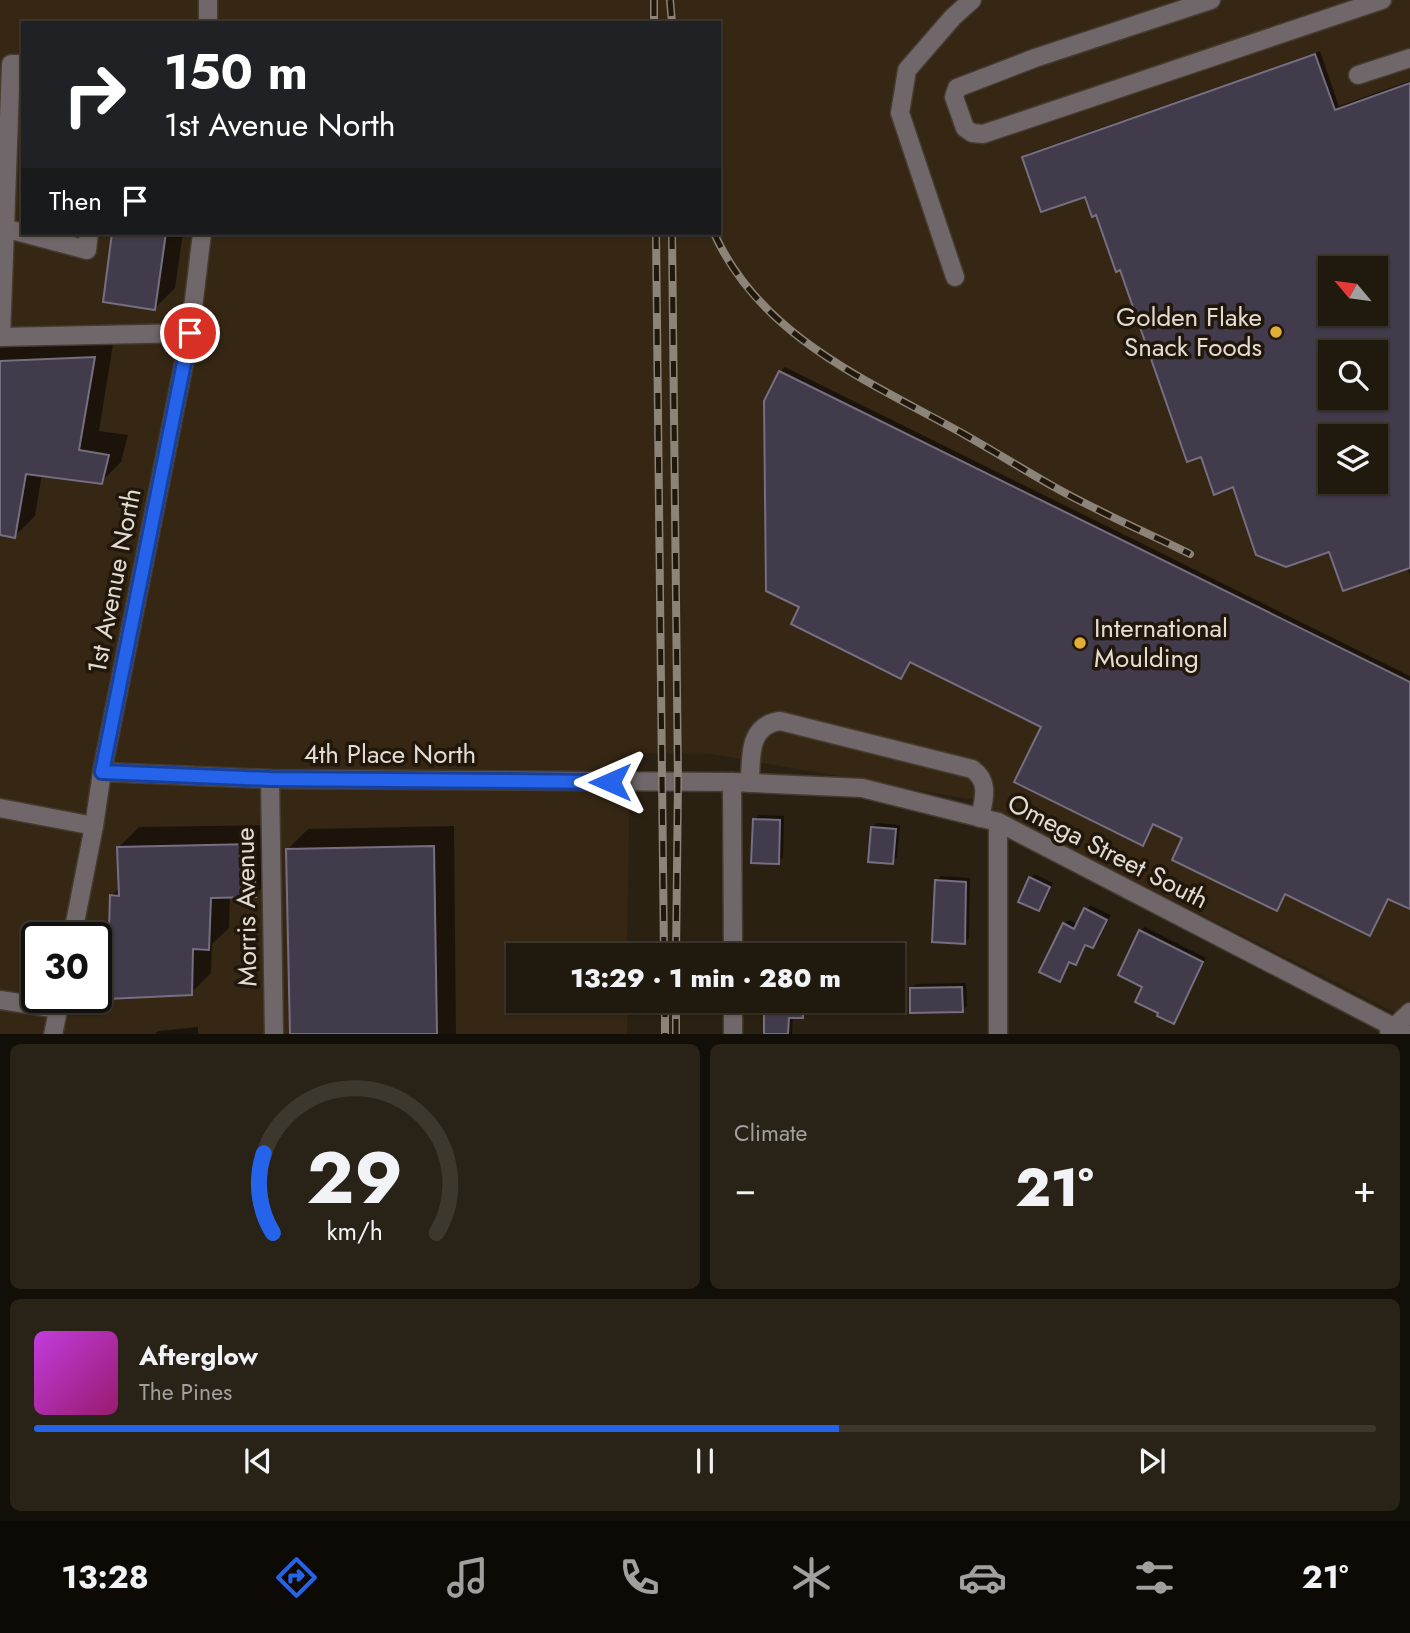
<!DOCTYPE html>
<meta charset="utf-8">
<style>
:root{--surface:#20190e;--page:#282217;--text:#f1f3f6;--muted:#a2a09e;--line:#3d382e;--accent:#2563eb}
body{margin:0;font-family:Jost,sans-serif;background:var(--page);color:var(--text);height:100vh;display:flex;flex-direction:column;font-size:26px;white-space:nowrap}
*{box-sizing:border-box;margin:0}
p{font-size:23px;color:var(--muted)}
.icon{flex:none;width:38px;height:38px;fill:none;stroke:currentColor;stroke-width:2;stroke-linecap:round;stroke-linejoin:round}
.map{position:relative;height:1034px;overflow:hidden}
.details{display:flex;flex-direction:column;gap:10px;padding:10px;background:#120e08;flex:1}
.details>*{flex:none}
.hud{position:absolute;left:21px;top:21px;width:700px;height:214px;border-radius:0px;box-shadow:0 2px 5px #0004,0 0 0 2px var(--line);background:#202124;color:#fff;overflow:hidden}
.needle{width:46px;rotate:299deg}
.tools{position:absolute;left:1318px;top:256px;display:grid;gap:14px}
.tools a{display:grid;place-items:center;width:70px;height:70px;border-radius:0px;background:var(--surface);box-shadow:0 2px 5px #0004,0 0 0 2px var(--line);font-size:35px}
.speed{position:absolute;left:21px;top:922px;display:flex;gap:14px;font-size:35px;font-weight:700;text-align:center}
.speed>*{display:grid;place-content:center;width:91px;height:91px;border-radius:50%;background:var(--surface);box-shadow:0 2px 5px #0004,0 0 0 2px var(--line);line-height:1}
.speed .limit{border:4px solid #111;border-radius:10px;background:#fff;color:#111}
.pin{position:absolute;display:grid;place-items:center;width:60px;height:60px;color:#fff;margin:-30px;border:4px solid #fff;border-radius:50%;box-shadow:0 2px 7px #0007}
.me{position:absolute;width:77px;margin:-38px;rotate:270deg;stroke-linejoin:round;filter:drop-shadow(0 0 5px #0008)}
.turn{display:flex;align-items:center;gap:24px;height:147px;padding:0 28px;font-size:32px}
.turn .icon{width:91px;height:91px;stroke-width:2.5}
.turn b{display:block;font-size:49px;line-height:60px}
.then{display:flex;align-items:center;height:66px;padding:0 28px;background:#0003;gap:14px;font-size:26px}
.big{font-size:52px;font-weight:800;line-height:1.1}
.details .card{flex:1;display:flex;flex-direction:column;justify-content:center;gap:10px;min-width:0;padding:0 24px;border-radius:10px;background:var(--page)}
.details .dial{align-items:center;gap:0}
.dial svg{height:182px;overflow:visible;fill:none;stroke:var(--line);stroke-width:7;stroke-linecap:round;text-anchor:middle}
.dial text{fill:var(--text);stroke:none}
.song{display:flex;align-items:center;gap:21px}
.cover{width:84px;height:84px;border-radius:10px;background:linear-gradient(135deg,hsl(290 70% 55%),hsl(320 70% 35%))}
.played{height:7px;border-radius:4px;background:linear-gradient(90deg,var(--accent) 60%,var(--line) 60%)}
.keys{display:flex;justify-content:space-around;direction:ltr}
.heat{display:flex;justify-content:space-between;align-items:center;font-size:38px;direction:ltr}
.details .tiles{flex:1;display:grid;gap:10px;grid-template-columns:1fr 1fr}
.card:last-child{grid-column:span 2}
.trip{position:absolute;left:506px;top:943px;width:399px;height:70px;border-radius:0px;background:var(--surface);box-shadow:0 2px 5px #0004,0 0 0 2px var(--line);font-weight:800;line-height:70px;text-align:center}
.tabs{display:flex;height:112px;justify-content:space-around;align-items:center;background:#0d0a06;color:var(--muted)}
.tabs .icon{width:49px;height:49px}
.tabs .selected{color:var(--accent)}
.tabs b{font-size:32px;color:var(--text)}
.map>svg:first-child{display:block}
</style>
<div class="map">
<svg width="1410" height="1035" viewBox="0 0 1410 1035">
<rect width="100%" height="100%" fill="#2b2113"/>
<!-- built -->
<path fill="#362714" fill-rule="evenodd" d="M0 0H1410V1020L975 800 712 754 630 753 627 955 518 956V1001H627V1034L0 1035ZM23 23H719V233H23ZM1330 268H1376V313H1330ZM1330 352H1376V397H1330ZM1330 436H1376V481H1330ZM37 938H96V998H37Z"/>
<!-- shadow -->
<g fill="#0007" fill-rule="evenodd">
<path d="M1320 51 1339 106 1410 81V575L1407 567 1330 549 1234 485 1202 454 1098 213 1086 195 1024 158 1029 153ZM1330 268H1376V313H1330ZM1330 352H1376V397H1330ZM1330 436H1376V481H1330Z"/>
<path d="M114 233H183L175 288 155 308 105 300Z"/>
<path d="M114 338 99 431 128 435 121 462 101 482 42 474 35 516 15 536 0 533V342Z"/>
<path d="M785 367 1410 676V908L1390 898 1369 933 1287 893 1276 909 1185 837 1155 823 1143 843 1043 726 911 661 901 677 801 607 780 372Z"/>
<path d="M759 815 784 816 783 857 779 862 754 820Z"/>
<path d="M877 823 900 825 897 857 892 862 872 827Z"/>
<path d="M273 825 275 875 255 895 230 896 229 928 212 944 211 973 191 993 112 895 121 887 119 847 139 827Z"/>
<path d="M454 826 456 1035H292L288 849 308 829Z"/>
<path d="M1035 874 1053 883 1044 905 1039 909 1030 878Z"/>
<path d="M941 876 970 878 969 938 964 942 936 881Z"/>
<path d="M1090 905 1111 915 1098 942 1093 946 1087 943 1080 959 1075 963 1071 961 1059 980 1064 924 1069 920 1078 924Z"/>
<path d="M1145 927 1206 958 1178 1018 1174 1022 1145 986 1140 931Z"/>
<path d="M966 983 967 1006 962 1010 912 988 916 984Z"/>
<path d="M766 1001H807V1011L802 1016H793L792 1035H765Z"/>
<path d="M198 1027V1035H154L158 1031Z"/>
</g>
<!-- building -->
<g fill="#413b4b" stroke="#756f81" stroke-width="2" fill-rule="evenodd">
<path d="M1315 54 1335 110 1410 83V568L1343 591 1329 552 1286 567 1256 555 1233 487 1214 495 1201 457 1187 462 1120 270 1116 272 1096 215 1092 217 1085 197 1041 212 1022 157ZM1330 268H1376V313H1330ZM1330 352H1376V397H1330ZM1330 436H1376V481H1330Z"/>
<path d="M112 233H166L155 310 103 302Z"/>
<path d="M95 357 79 450 109 455 102 484 26 474 15 538 0 535V361Z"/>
<path d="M779 371 1410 682V909L1388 899 1370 936 1285 894 1277 911 1172 860 1182 838 1153 824 1143 846 1014 782 1041 727 910 662 901 679 791 624 799 607 766 591 764 401Z"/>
<path d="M753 819 780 820 779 864 751 863Z"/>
<path d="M871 827 896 829 893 864 868 862Z"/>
<path d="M253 844 256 897 211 898 209 950 193 949 192 995 107 999 110 895 119 896 117 847Z"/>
<path d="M434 846 437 1034H290L286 849Z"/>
<path d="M1029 877 1050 887 1039 911 1018 902Z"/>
<path d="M935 880 966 882 965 944 932 942Z"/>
<path d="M1084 908 1107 920 1093 948 1085 945 1076 965 1069 962 1060 982 1039 972 1063 923 1074 929Z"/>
<path d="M1139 930 1203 962 1174 1024 1157 1016 1158 1013 1135 1002 1142 987 1118 975Z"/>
<path d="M962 987 963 1012 910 1013V988Z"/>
<path d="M764 1001H803V1018H789L788 1034H764Z"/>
</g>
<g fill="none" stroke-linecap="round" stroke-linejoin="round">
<!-- minor casing -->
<g stroke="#453b2e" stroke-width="21">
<g id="minor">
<path d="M208 0V23"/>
<path d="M1211 0 1035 58 957 88 954 97 965 128 972 133 983 134 1382 0"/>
<path d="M1358 75 1410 58"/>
<path d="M0 227 87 250 89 233"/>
<path d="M955 277 900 113 907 70 953 17 972 0"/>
<path d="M0 337 190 333"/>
<path d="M1 337 11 64H23"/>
<path d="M102 772 270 779 732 782 862 788 998 822 1409 1035"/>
<path d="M270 779 274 1035"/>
<path d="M732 782 733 956"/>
<path d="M750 783C751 757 748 725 780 721L972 769C990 781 984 799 980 818"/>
<path d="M0 808 94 826"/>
<path d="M998 822V1035"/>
<path d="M72 938 94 826 102 772 190 333 202 233"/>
<path d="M0 1000 58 1009"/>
<path d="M733 1001V1035"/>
<path d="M1389 1032 1410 1012"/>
<path d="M53 1035 60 1000"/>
</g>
</g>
<!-- minor -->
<use href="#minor" stroke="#70676a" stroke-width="18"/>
<!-- rail casing -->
<g stroke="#8c8479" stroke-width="8">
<g id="rail">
<path d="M654 0V23"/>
<path d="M670 0 672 23"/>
<path d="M656 233 664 956"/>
<path d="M672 233 678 781 676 956"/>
<path d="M714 233C760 336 866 380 960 432 992 450 1024 470 1056 488 1099 512 1145 532 1190 554"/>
<path d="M665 1001V1035"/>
<path d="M676 1035V1001"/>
</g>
</g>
<!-- rail -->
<use href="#rail" stroke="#21170a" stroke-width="5" stroke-dasharray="16" stroke-linecap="butt"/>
</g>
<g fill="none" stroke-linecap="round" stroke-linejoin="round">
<!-- route casing -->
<g stroke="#184099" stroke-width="18">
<path id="route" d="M190 333 102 772 270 779 610 782"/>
</g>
<!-- route -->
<use href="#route" stroke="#2563eb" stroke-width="12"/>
</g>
<!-- markers -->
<g fill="#e3ae35" stroke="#21170a" stroke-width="2.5">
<circle cx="1276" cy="332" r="7"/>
<circle cx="1080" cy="643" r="7"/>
</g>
<g text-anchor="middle" stroke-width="7" stroke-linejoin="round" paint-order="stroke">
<!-- poi labels -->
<g font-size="26" fill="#e3dcd3" stroke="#21170a" text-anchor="end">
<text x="1262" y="326">Golden Flake<tspan x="1262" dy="30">Snack Foods</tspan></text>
<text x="1094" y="637" text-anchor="start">International<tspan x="1094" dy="30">Moulding</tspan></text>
</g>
<!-- street labels -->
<g font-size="26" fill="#e3dcd3" stroke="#21170a">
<text transform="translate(114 581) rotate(-79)" y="9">1st Avenue North</text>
<text x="390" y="763">4th Place North</text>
<text transform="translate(1108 851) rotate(27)" y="9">Omega Street South</text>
<text transform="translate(246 907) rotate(-91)" y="9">Morris Avenue</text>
</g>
</g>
</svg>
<div class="tools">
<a><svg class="needle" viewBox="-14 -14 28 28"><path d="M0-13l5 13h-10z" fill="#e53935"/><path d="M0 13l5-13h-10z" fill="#a2a09e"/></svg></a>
<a><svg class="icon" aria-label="search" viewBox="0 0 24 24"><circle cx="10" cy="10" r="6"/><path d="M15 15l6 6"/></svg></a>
<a><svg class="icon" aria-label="layers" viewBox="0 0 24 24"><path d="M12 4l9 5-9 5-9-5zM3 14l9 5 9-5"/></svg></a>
</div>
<div class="speed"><div class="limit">30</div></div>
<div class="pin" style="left:190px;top:333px;background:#d93025"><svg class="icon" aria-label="arrive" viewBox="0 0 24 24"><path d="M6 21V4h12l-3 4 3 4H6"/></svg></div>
<svg class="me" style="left:610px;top:782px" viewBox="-20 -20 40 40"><path d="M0-17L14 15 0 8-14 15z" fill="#2563eb" stroke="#fff" stroke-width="4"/></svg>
<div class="trip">13:29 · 1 min · 280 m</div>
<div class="hud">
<div class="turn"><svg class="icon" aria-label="right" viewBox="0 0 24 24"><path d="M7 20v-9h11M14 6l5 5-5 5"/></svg><div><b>150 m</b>1st Avenue North</div></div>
<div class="then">Then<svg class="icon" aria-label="arrive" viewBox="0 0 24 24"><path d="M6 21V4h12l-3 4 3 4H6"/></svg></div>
</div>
</div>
<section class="details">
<div class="tiles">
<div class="card dial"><svg viewBox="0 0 100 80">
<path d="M14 69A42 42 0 1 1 86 69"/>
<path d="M14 69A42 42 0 0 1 10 34" stroke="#2563eb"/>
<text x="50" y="56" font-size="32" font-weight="700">29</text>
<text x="50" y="72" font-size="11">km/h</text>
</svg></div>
<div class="card"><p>Climate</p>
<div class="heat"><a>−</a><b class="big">21°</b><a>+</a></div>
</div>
<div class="card">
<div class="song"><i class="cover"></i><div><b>Afterglow</b><p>The Pines</p></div></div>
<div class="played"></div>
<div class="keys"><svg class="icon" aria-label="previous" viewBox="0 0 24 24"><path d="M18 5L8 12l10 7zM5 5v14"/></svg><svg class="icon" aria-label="pause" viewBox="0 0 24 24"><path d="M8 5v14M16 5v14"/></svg><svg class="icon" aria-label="next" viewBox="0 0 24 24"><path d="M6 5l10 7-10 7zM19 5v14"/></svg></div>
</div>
</div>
</section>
<nav class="tabs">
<b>13:28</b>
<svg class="icon selected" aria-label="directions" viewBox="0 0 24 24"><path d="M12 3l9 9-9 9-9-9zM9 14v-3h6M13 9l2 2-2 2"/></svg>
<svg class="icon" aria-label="music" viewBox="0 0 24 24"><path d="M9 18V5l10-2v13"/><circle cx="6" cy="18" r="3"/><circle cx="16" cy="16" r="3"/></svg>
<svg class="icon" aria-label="phone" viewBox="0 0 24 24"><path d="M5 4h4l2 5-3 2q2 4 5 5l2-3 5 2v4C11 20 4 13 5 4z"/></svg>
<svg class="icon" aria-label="climate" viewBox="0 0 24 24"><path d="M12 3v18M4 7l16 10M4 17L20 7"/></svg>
<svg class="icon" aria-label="car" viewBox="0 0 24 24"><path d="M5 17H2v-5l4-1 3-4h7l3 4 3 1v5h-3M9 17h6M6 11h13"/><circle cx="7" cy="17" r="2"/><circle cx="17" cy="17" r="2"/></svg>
<svg class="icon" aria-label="filters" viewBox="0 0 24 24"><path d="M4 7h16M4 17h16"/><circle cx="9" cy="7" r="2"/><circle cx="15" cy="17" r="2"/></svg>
<b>21°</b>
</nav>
